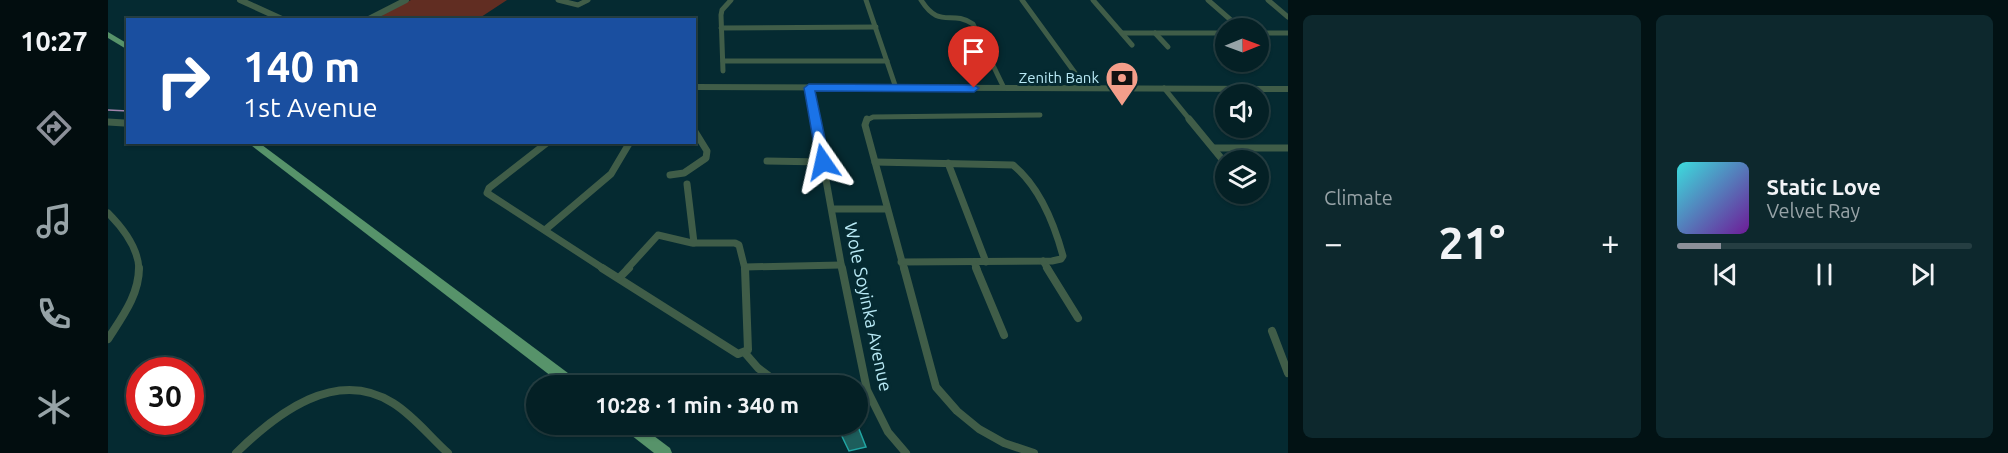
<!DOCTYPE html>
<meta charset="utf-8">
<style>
:root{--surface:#042025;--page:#0d282d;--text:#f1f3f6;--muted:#97a3a7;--line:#253e42;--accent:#8c9099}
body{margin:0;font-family:Ubuntu,sans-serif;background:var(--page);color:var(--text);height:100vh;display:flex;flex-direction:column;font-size:22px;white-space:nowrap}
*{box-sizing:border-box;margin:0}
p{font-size:20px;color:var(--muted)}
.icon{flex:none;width:33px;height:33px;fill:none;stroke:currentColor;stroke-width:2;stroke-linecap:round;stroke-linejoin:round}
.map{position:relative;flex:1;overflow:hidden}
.side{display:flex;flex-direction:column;gap:15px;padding:15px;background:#021214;width:720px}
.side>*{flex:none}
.banner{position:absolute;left:18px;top:18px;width:570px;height:126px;border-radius:0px;box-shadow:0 2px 4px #0004,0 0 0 2px var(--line);background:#1a4fa0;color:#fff;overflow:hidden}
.needle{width:39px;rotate:89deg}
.buttons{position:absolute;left:1107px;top:18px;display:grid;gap:12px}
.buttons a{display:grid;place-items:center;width:54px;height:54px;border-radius:50%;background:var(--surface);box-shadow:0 2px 4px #0004,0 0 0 2px var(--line);font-size:30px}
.speed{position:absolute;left:18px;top:357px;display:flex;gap:12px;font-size:30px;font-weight:700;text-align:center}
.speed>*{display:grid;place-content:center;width:78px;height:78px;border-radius:50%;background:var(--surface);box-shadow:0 2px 4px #0004,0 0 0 2px var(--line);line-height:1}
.speed .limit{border:9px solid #d22;background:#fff;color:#111}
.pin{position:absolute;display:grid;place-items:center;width:51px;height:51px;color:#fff;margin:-62px -26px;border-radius:50% 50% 50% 0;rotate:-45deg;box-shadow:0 0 6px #0007}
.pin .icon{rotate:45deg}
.me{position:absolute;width:66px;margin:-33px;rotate:349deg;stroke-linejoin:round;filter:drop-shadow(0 0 4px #0008)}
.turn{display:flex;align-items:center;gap:21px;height:126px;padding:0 18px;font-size:27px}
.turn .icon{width:78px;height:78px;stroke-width:2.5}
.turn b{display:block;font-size:42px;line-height:51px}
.big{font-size:45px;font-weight:700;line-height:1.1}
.side .widget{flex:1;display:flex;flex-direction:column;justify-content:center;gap:9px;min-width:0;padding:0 21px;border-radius:9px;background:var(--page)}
.song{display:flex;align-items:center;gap:18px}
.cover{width:72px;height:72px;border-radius:9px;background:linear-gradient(135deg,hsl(180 70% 55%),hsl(280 70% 35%))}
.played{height:6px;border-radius:3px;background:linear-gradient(90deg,var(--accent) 15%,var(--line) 15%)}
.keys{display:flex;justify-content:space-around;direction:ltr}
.heat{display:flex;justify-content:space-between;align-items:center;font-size:33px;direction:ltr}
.side .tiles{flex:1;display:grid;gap:15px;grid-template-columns:repeat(2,1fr)}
.trip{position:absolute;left:418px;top:375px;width:342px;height:60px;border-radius:30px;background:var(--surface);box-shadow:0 2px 4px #0004,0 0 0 2px var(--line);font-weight:700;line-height:60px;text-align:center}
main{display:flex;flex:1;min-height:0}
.dock{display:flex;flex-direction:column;width:108px;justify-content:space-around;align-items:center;background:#020d0f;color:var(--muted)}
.dock .icon{width:42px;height:42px}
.dock .selected{color:var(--accent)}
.dock b{font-size:27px;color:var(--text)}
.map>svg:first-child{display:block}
</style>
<main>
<nav class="dock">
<b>10:27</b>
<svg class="icon selected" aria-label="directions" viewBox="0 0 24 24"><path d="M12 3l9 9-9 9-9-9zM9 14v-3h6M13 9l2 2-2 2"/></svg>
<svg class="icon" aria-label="music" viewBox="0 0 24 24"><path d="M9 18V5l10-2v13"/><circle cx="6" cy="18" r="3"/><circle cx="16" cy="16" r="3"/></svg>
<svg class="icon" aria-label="phone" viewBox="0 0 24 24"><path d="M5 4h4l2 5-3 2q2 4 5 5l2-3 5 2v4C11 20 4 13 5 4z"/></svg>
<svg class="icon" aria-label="climate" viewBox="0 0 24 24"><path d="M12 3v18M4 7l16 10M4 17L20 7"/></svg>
</nav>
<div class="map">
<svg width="1180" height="453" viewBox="0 0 1180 453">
<rect width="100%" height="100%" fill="#052a31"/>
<!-- green -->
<path fill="#612d22" d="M303 0H399L370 19 274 20 275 16 272 15Z"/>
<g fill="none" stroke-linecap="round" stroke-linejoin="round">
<!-- stream -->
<path stroke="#a184ac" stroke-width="1.5" d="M0 110 20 111"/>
</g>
<!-- building -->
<path fill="#1d5e5c" stroke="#21a5a3" stroke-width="1.5" d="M736 424H749L758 447 741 451 729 426Z"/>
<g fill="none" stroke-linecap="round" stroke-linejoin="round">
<!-- minor-far2 -->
<g stroke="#405d48" stroke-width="5">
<path d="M450 0 470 5 480 0"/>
<path d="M758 0 788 88"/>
<path d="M813 0C832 30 843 9 865 24L896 88"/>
<path d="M914 0 978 88"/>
<path d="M985 0 1024 45"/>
<path d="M1100 0 1132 28"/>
<path d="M1160 0 1180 17"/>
<path d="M613 28 768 27"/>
<path d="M1014 33H1118"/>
<path d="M1047 33 1060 47"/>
<path d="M1150 33H1180"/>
<path d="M615 61H779"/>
<path d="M615 71 613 15 614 10 623 0"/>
<path d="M701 88 707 120"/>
<path d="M1056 88 1082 120"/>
<path d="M759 120 765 117 932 115"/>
</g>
<!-- minor-far1 -->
<g stroke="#405d48" stroke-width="7">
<path d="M707 119 734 269"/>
<path d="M759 119 757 125 796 269"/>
<path d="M1081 119 1118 164"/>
<path d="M0 122 16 123"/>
<path d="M440 142 381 188 379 193 496 269"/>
<path d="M1106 148H1180"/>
<path d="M659 161 715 162"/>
<path d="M767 162 905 165C932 187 946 223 955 256L953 259 944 261 793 262"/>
<path d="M840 163 878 262"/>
<path d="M562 175 576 173 598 158 599 151 586 130"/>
<path d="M579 184 586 243"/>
<path d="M724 209H779"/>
<path d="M0 213C15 228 30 247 31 269"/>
<path d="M437 230 503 174 522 142"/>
<path d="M935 261 940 269"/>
<path d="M866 262 869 269"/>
<path d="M637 267 733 265"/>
<path d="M519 269 550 235 584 243H627L631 245 637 269"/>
</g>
<!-- minor -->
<g stroke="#405d48" stroke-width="8">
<path d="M494 268 630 354 640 350 637 268"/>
<path d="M734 268 759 390 780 432 798 453"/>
<path d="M796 268 828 387 849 411 871 429 896 443 926 453"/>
<path d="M868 268 896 335"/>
<path d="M939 268 970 318"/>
<path d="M511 278 521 268"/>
<path d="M1164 331 1180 373"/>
<path d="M0 339C14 317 31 295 31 268"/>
<path d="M637 353 650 368 674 386"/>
<path d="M128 453C169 413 228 367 285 403 306 416 322 437 340 453"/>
</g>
<!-- tertiary -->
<g stroke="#405d48" stroke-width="6">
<path d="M132 0 176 20"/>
<path d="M259 20 298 0"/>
<path d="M586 87 1180 89"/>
</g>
<!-- primary -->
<g fill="#57936a" fill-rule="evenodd">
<path d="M0 32 20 44V50L0 38Z"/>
<path d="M139 142H150L472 382 473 386H456Z"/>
<path d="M513 424H530L562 448 564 453H546L514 428Z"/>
</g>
</g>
<!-- route -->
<path fill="#1a73e8" stroke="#114b97" stroke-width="1.5" d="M701 84 866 85 871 88 866 92 707 91 722 162 715 166 709 162 696 88Z"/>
<!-- icons -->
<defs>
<g id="bank-pin" transform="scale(1.725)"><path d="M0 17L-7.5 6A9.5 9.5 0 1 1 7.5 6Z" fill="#f49e8a" stroke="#052a31"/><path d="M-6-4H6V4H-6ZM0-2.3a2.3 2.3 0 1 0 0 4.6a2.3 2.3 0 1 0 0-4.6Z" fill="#111"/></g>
</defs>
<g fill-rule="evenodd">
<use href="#bank-pin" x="1014" y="78"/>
</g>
<g text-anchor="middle" stroke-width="6" stroke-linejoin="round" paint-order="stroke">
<!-- far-poi labels -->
<g font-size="15" fill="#b9eaf6" stroke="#052a31" text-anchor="end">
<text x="991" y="83">Zenith Bank</text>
</g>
<!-- street labels -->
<g font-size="18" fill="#b9eaf6" stroke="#052a31">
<text transform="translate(760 307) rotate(78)" y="6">Wole Soyinka Avenue</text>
</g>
</g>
</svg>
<div class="buttons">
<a><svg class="needle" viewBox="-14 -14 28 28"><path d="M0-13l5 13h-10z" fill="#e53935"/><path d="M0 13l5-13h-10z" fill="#97a3a7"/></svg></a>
<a><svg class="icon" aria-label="sound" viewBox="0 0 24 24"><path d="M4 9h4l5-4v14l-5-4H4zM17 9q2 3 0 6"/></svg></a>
<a><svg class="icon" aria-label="layers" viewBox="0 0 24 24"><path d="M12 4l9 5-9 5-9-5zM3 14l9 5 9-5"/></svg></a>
</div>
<div class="speed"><div class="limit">30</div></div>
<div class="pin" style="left:866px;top:88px;background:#d93025"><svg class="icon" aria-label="arrive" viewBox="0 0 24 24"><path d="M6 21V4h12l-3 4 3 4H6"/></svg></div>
<svg class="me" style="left:715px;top:162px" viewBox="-20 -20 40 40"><path d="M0-17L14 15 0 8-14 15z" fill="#1a73e8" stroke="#fff" stroke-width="4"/></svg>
<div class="trip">10:28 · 1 min · 340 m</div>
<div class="banner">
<div class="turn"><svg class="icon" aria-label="right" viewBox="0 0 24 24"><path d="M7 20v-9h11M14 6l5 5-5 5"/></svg><div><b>140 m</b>1st Avenue</div></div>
</div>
</div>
<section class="side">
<div class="tiles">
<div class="widget"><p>Climate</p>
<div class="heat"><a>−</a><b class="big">21°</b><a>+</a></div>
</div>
<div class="widget">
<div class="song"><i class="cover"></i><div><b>Static Love</b><p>Velvet Ray</p></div></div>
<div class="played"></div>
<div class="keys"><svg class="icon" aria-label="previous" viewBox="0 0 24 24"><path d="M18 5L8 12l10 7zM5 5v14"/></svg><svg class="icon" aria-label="pause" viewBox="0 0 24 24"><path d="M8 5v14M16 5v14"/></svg><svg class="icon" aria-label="next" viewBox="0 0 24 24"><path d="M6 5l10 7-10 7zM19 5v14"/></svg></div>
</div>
</div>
</section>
</main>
